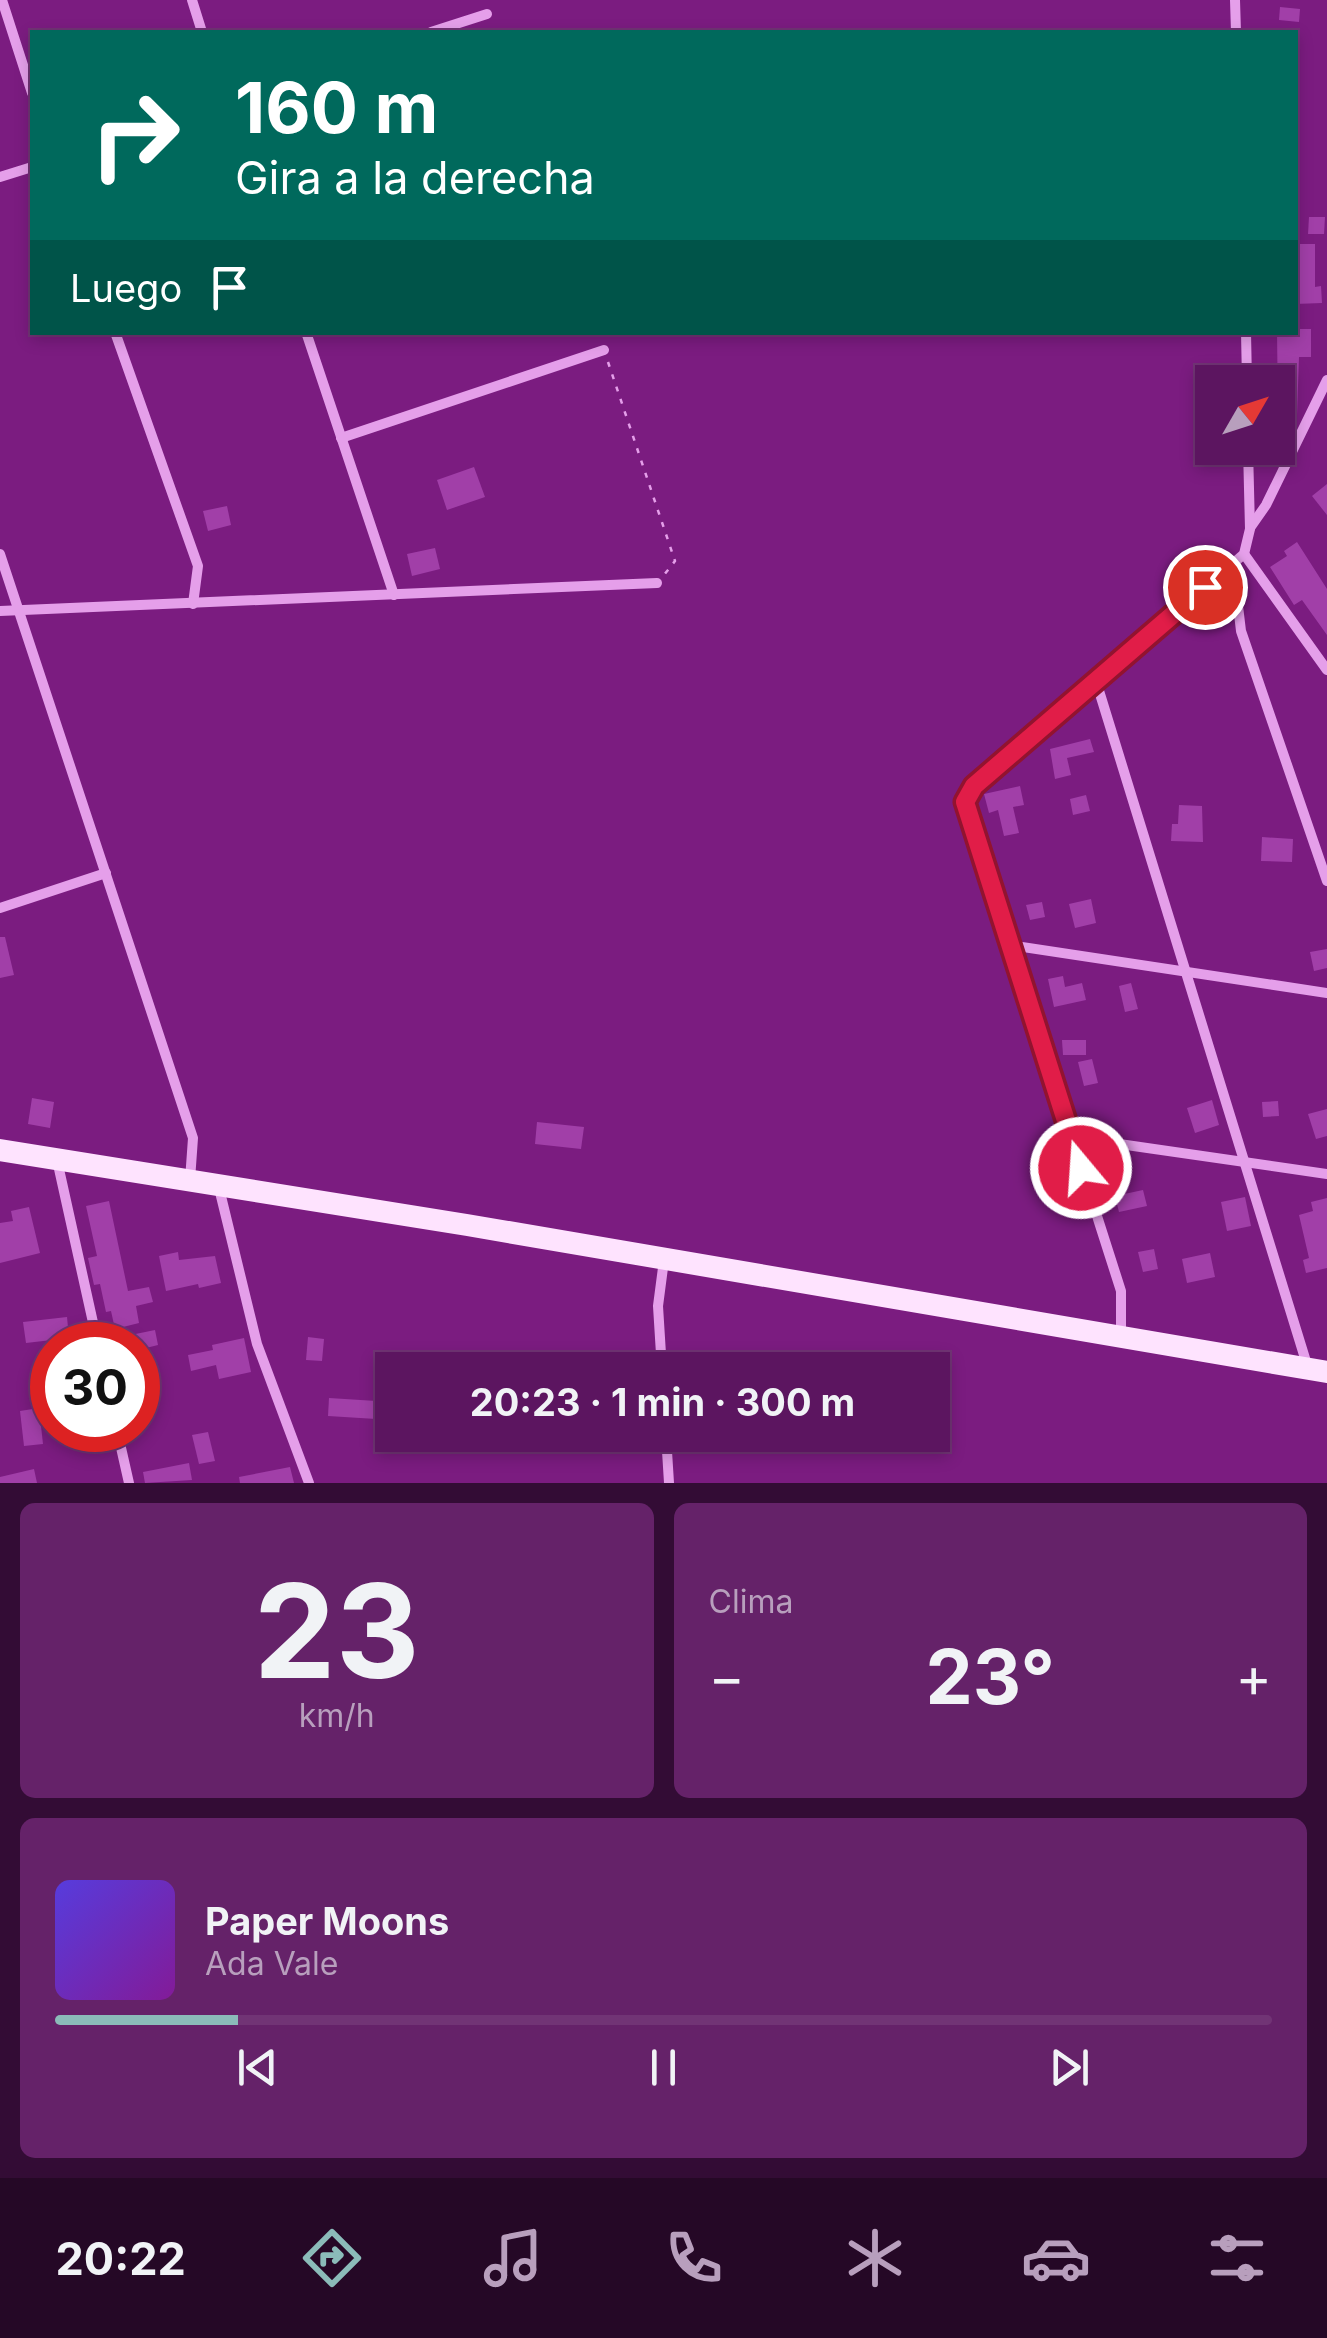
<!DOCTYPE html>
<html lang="es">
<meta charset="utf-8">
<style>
:root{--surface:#5c1560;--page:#652269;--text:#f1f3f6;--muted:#b89fbd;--line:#713475;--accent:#8bbbb9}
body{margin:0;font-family:Inter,sans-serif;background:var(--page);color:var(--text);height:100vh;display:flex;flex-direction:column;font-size:38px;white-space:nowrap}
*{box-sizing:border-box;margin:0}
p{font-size:32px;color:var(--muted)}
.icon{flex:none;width:55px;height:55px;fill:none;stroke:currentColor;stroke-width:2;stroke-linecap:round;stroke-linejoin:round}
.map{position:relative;height:1483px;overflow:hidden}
.panel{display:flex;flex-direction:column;gap:20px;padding:20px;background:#330c35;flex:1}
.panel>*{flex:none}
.top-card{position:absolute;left:30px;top:30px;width:1268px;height:305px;border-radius:0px;box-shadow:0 5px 15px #0003,0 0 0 2px var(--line);background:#00695c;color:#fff;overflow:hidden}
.needle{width:65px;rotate:51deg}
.fabs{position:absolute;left:1195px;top:365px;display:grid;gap:20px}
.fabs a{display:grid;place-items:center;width:100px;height:100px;border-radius:0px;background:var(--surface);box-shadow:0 5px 15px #0003,0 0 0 2px var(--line);font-size:50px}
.speed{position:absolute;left:30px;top:1322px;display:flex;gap:20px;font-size:50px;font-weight:700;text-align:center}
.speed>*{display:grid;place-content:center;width:130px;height:130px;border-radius:50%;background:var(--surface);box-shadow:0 5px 15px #0003,0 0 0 2px var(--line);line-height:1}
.speed .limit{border:15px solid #d22;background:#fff;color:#111}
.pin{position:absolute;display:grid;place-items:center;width:85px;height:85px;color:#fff;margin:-42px;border:5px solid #fff;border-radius:50%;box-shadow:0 2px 10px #0007}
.me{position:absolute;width:110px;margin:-55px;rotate:342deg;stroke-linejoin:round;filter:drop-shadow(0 0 8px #0008)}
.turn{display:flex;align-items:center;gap:35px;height:210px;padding:0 40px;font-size:45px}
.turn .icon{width:130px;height:130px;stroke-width:2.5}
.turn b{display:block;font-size:70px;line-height:85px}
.then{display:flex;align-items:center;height:95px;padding:0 40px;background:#0003;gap:20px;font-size:38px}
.big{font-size:75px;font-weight:700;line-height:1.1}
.panel .card{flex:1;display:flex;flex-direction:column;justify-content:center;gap:15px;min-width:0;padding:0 35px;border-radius:15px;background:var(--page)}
.panel .dial{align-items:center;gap:0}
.dial b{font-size:130px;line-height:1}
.song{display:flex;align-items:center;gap:30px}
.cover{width:120px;height:120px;border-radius:15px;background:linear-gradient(135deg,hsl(250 70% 55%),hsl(290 70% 35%))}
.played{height:10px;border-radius:5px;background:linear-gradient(90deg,var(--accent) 15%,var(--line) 15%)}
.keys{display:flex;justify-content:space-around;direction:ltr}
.heat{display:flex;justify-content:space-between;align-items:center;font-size:55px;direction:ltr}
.panel .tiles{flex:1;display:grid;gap:20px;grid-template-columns:1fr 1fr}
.card:last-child{grid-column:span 2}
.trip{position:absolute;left:375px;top:1352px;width:575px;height:100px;border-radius:0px;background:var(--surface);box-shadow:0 5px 15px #0003,0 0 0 2px var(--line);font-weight:700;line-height:100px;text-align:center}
.dock{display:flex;height:160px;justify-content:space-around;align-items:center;background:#250826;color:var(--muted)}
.dock .icon{width:70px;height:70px}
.dock .on{color:var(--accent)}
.dock b{font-size:45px;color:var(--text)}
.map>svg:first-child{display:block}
</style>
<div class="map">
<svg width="1327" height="1483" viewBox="0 0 1327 1483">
<rect width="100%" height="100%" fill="#7b1c80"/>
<!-- building -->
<g fill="#a13fa8">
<path d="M1280 7 1300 9 1299 22 1279 20Z"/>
<path d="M1309 217H1325L1324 234H1308Z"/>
<path d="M1297 244H1315V287L1321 286 1322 303 1295 304Z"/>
<path d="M1295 329H1311V357H1299L1297 415H1278L1277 332H1295Z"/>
<path d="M474 467 485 497 447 510 437 480Z"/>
<path d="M1327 484V515L1312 496Z"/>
<path d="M227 506 231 525 208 531 203 511Z"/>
<path d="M1297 542 1327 589V635L1302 600 1294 605 1270 567 1287 556 1284 551Z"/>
<path d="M435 548 440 569 412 576 407 554Z"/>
<path d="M1090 739 1094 752 1067 758 1071 775 1055 779 1050 749Z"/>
<path d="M1020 786 1024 805 1013 807 1019 833 1004 836 998 810 989 813 984 794Z"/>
<path d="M1086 795 1090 811 1073 815 1070 799Z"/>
<path d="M1179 805 1202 806 1203 842 1171 841 1172 824H1178Z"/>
<path d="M1262 837 1293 839 1292 862 1261 861Z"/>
<path d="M1091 899 1096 923 1075 928 1069 904Z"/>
<path d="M1042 902 1045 917 1030 920 1026 905Z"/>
<path d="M0 937H5L14 975 0 978Z"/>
<path d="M1327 949V968L1314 971 1310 952Z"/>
<path d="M1063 976 1065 987 1082 983 1086 1000 1054 1007 1048 979Z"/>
<path d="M1131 983 1138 1009 1125 1012 1119 986Z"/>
<path d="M1062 1040H1086V1055H1063Z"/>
<path d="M1092 1059 1098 1083 1084 1086 1078 1062Z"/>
<path d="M32 1098 54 1102 50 1128 28 1124Z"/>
<path d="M1212 1100 1219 1125 1195 1133 1187 1108Z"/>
<path d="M1278 1101 1279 1116 1263 1117 1262 1102Z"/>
<path d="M1327 1109V1136L1316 1139 1308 1114Z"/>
<path d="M537 1122 584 1127 581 1149 535 1144Z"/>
<path d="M1143 1190 1147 1206 1119 1212 1115 1196Z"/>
<path d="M1245 1197 1251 1226 1227 1231 1221 1202Z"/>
<path d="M1327 1198V1268L1306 1273 1303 1260 1309 1258 1299 1215 1313 1211 1311 1202Z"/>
<path d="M109 1201 128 1291 149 1287 153 1302 136 1306 139 1323 115 1329 111 1311 106 1312 100 1284 94 1285 88 1258 97 1256 86 1206Z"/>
<path d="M29 1207 40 1253 0 1263V1223L13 1221 11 1211Z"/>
<path d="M1154 1249 1158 1269 1143 1272 1138 1252Z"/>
<path d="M178 1252 179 1260 215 1256 221 1283 199 1288 198 1284 166 1291 159 1256Z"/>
<path d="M1210 1253 1215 1277 1187 1283 1182 1259Z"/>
<path d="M67 1317 69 1338 26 1343 23 1322Z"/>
<path d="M155 1330 158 1345 138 1350V1345H112L111 1339Z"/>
<path d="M308 1337 324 1339 322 1361 306 1360Z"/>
<path d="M244 1338 251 1372 219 1379 216 1365 191 1371 188 1355 213 1350 212 1345Z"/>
<path d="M329 1398 392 1402V1420L328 1416Z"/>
<path d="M39 1408 43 1444 24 1446 20 1411Z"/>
<path d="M208 1432 215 1461 199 1464 192 1435Z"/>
<path d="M189 1463 192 1480 145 1483 143 1472Z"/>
<path d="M290 1467 294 1483H240L239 1477Z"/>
<path d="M34 1469 37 1483H0V1477Z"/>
</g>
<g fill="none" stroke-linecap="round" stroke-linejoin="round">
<!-- path -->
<path stroke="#e59fea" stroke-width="2.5" stroke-dasharray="5 8" stroke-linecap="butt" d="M608 362 675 561 664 575"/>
<!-- minor -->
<g stroke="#e59fea" stroke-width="10">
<path d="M2 0 32 93"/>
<path d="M192 0 202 32"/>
<path d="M1235 0 1236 32"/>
<path d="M431 32 487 14"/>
<path d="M0 177 32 167"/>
<path d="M115 332 198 566 193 604"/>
<path d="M306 332 394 595"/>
<path d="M1246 332 1247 382"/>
<path d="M341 438 604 350"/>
<path d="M1250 528 1266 505 1327 380"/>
<path d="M0 554 193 1138 190 1180"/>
<path d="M1244 554 1327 670"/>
<path d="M1233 564 1241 631 1327 881"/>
<path d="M0 611 657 583"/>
<path d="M1096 681 1308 1368"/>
<path d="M0 908 106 873"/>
<path d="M1009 945 1327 993"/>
<path d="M1071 1137 1327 1174"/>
<path d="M57 1160 98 1345"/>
<path d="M219 1188 257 1344 309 1483"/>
<path d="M1121 1336V1291L965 803 974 786 1244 554 1250 529 1248 448"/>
<path d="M662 1370 658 1306 664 1260"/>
<path d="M117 1430 129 1483"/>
<path d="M666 1435 669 1483"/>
</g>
<!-- primary -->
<path stroke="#fee3fe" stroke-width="22" d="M0 1150 467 1225 1327 1372"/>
</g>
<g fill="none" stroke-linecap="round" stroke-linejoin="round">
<!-- route casing -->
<g stroke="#92132f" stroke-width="25">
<path id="route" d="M1081 1168 965 802 974 786 1205 587"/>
</g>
<!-- route -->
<use href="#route" stroke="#e11d48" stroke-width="18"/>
</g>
</svg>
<div class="fabs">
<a><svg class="needle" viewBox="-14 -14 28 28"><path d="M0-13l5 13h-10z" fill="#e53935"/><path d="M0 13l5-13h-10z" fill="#b89fbd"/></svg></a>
</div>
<div class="speed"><div class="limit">30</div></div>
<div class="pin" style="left:1205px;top:587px;background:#d93025"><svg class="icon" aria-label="arrive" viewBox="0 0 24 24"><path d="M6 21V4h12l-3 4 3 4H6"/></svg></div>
<svg class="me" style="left:1081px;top:1168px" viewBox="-20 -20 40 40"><circle r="17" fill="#e11d48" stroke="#fff" stroke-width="3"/><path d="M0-11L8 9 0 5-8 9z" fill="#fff"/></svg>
<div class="trip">20:23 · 1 min · 300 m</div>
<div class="top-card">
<div class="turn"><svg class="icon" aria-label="right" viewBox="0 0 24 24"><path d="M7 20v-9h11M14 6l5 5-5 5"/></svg><div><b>160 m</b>Gira a la derecha</div></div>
<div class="then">Luego<svg class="icon" aria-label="arrive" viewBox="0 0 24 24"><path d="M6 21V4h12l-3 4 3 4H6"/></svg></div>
</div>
</div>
<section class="panel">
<div class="tiles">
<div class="card dial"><b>23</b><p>km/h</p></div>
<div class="card"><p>Clima</p>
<div class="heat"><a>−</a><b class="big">23°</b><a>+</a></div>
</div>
<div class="card">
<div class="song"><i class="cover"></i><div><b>Paper Moons</b><p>Ada Vale</p></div></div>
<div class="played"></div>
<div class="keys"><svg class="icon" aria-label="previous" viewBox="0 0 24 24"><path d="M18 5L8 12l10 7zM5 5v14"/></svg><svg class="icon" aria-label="pause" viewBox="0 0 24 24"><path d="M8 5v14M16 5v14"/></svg><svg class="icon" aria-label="next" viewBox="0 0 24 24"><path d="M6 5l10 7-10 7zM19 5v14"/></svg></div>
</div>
</div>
</section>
<nav class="dock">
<b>20:22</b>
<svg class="icon on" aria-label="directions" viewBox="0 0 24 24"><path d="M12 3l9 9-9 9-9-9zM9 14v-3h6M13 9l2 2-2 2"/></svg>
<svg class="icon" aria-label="music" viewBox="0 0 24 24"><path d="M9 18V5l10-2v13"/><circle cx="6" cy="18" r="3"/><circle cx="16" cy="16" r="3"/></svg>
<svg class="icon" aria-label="phone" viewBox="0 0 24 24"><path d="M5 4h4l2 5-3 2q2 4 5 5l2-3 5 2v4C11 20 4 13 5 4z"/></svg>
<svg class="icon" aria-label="climate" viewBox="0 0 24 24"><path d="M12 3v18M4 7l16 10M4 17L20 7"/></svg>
<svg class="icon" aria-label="car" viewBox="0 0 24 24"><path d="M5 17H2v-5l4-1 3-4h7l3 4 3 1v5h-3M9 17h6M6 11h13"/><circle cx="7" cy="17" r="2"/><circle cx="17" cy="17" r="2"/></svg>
<svg class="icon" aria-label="filters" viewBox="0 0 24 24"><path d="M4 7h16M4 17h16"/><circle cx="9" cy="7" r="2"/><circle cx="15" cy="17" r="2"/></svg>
</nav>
